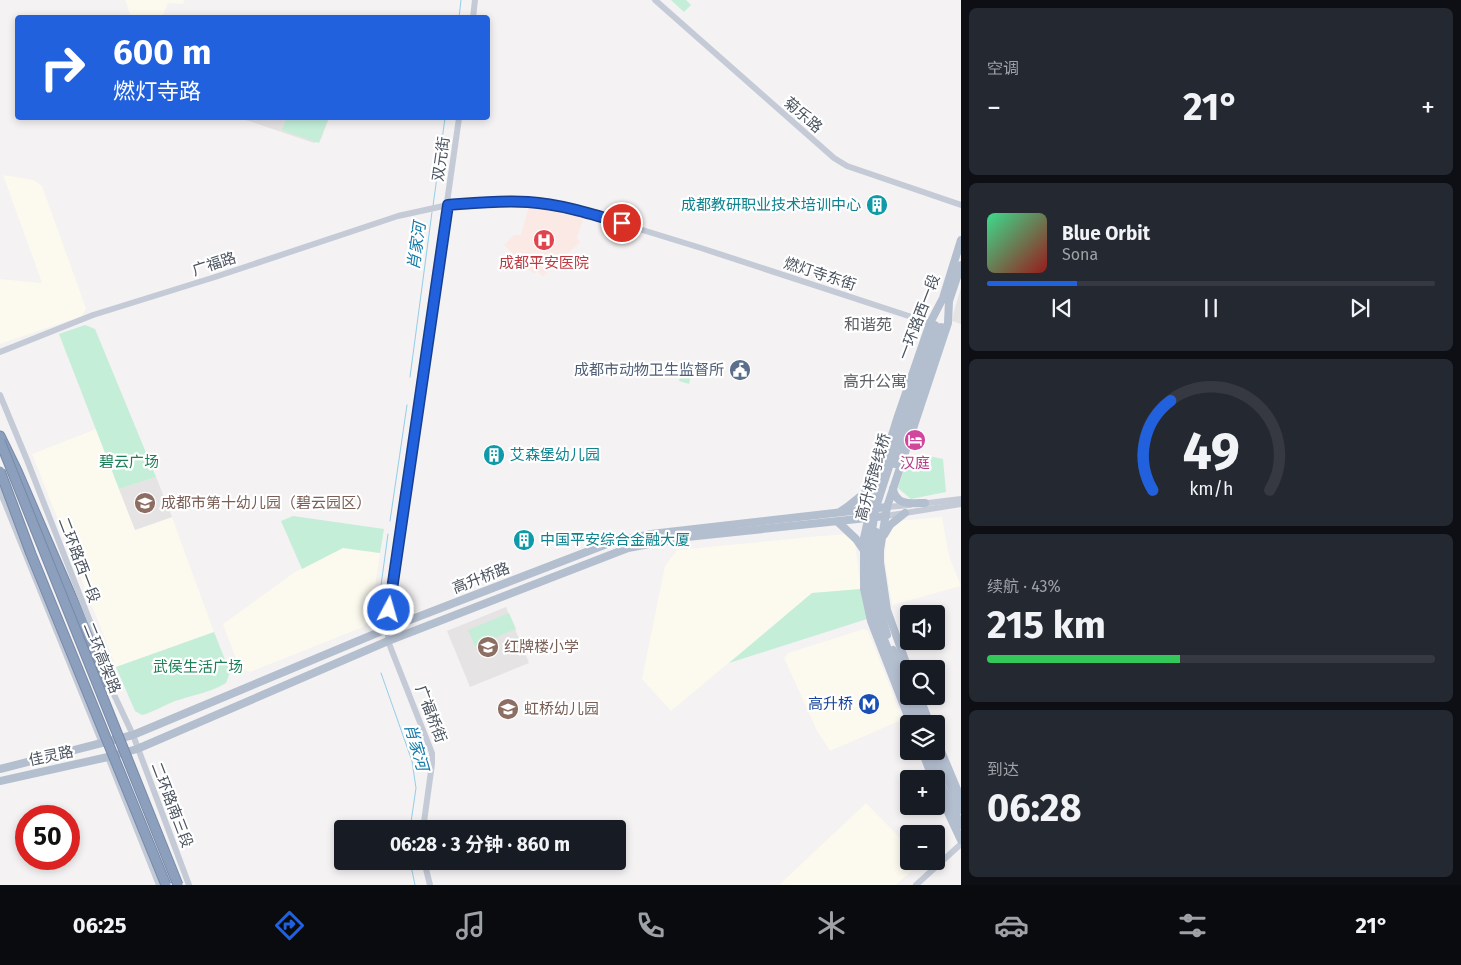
<!DOCTYPE html>
<html lang="zh">
<meta charset="utf-8">
<style>
:root{--surface:#171b24;--page:#242831;--text:#f1f3f6;--muted:#9ea1a6;--line:#363941;--accent:#2261dd}
body{margin:0;font-family:"Fira Sans","Noto Sans SC",sans-serif;background:var(--page);color:var(--text);height:100vh;display:flex;flex-direction:column;font-size:19px;white-space:nowrap}
*{box-sizing:border-box;margin:0}
p{font-size:16px;color:var(--muted)}
.icon{flex:none;width:28px;height:28px;fill:none;stroke:currentColor;stroke-width:2;stroke-linecap:round;stroke-linejoin:round}
.map{position:relative;flex:1;overflow:hidden}
.sheet{display:flex;flex-direction:column;gap:8px;padding:8px;background:#0d0f14;width:500px}
.sheet>*{flex:none}
.top-card{position:absolute;left:15px;top:15px;width:475px;height:105px;border-radius:5px;box-shadow:0 2px 8px #0003;background:#2261dd;color:#fff;overflow:hidden}
.fabs{position:absolute;left:900px;top:605px;display:grid;gap:10px}
.fabs a{display:grid;place-items:center;width:45px;height:45px;border-radius:5px;background:var(--surface);box-shadow:0 2px 8px #0003;font-size:25px}
.speed{position:absolute;left:15px;top:805px;display:flex;gap:10px;font-size:25px;font-weight:700;text-align:center}
.speed>*{display:grid;place-content:center;width:65px;height:65px;border-radius:50%;background:var(--surface);box-shadow:0 2px 8px #0003;line-height:1}
.speed .limit{border:8px solid #d22;background:#fff;color:#111}
.pin{position:absolute;display:grid;place-items:center;width:42px;height:42px;color:#fff;margin:-21px;border:2px solid #fff;border-radius:50%;box-shadow:0 1px 5px #0007}
.me{position:absolute;width:55px;margin:-28px;rotate:6deg;stroke-linejoin:round;filter:drop-shadow(0 0 4px #0008)}
.turn{display:flex;align-items:center;gap:18px;height:105px;padding:0 15px;font-size:22px}
.turn .icon{width:65px;height:65px;stroke-width:2.5}
.turn b{display:block;font-size:35px;line-height:42px}
.big{font-size:38px;font-weight:700;line-height:1.1}
.sheet .card{flex:1;display:flex;flex-direction:column;justify-content:center;gap:8px;min-width:0;padding:0 18px;border-radius:8px;background:var(--page)}
.sheet .dial{align-items:center;gap:0}
.dial svg{height:130px;overflow:visible;fill:none;stroke:var(--line);stroke-width:7;stroke-linecap:round;text-anchor:middle}
.dial text{fill:var(--text);stroke:none}
.song{display:flex;align-items:center;gap:15px}
.cover{width:60px;height:60px;border-radius:8px;background:linear-gradient(135deg,hsl(150 70% 55%),hsl(0 70% 35%))}
.played{height:5px;border-radius:2px;background:linear-gradient(90deg,var(--accent) 20%,var(--line) 20%)}
.keys{display:flex;justify-content:space-around;direction:ltr}
.heat{display:flex;justify-content:space-between;align-items:center;font-size:28px;direction:ltr}
.charge{height:8px;border-radius:4px;background:linear-gradient(90deg,#34c759 43%,var(--line) 0)}
.trip{position:absolute;left:334px;top:820px;width:292px;height:50px;border-radius:5px;background:var(--surface);box-shadow:0 2px 8px #0003;font-weight:700;line-height:50px;text-align:center}
.tab-bar{display:flex;height:80px;justify-content:space-around;align-items:center;background:#090b0e;color:var(--muted)}
.tab-bar .icon{width:35px;height:35px}
.tab-bar .current{color:var(--accent)}
.tab-bar b{font-size:22px;color:var(--text)}
main{display:flex;flex:1;min-height:0}
.map>svg:first-child{display:block}
</style>
<main>
<div class="map">
<svg width="961" height="885" viewBox="0 0 961 885">
<rect width="100%" height="100%" fill="#f4f2f2"/>
<!-- commercial -->
<g fill="#fcf9ee">
<path d="M125 0H184L183 4 168 3 162 18 131 17Z"/>
<path d="M3 175 34 180 42 186 86 308 82 316 0 344V279L42 283Z"/>
<path d="M96 429 135 530 172 517 214 632 116 667 32 454Z"/>
<path d="M942 517 949 556 961 586 892 605 885 562 886 535 898 521Z"/>
<path d="M846 534 855 543 861 589 812 593 671 711 642 679 665 566 677 550 809 537Z"/>
<path d="M343 548 380 553 371 615 363 627 250 672 239 667 223 624 295 572Z"/>
<path d="M864 629 868 631 900 712 899 721 830 751 817 731 784 658 788 653Z"/>
<path d="M866 803 909 847V861H923L896 885H781L780 884Z"/>
</g>
<!-- education -->
<g fill="#e5e3e4">
<path d="M240 118H329L321 139 314 143Z"/>
<path d="M961 288V324L952 321 954 311Z"/>
<path d="M156 477 172 517 135 530 119 489Z"/>
<path d="M506 607 529 663 470 687 447 631Z"/>
</g>
<!-- medical -->
<path fill="#fbe9e5" d="M529 206 584 217 577 238 580 242 543 276 537 271 534 274 504 245 514 235H521Z"/>
<!-- green -->
<g fill="#c4eed8">
<path d="M671 0H686L691 5 684 12Z"/>
<path d="M287 118H328L319 143 282 130Z"/>
<path d="M85 325 95 329 156 477 119 489 59 334Z"/>
<path d="M684 364 693 367 689 384 679 381Z"/>
<path d="M924 455 943 459 946 492 911 499 898 488 906 462 912 464Z"/>
<path d="M293 516 384 529 380 553 343 548 302 569 281 521Z"/>
<path d="M861 589 867 619 729 663 812 593Z"/>
<path d="M509 613 516 629 475 646 468 630Z"/>
<path d="M214 632 230 672 226 683C209 693 193 695 175 701 164 705 154 712 142 715L135 711 116 667Z"/>
<path d="M519 637 522 647 507 651 504 641Z"/>
</g>
<g fill="none" stroke-linecap="round" stroke-linejoin="round">
<!-- stream -->
<g stroke="#93cee9" stroke-width="1">
<path d="M459 18 461 0"/>
<path d="M433 206 445 118"/>
<path d="M410 377 432 212"/>
<path d="M390 521 407 405"/>
<path d="M377 615 388 534"/>
<path d="M381 673 412 761 416 788 410 829"/>
<path d="M410 861 415 885"/>
</g>
<!-- highway casing -->
<g stroke="#778aa9" stroke-width="11">
<path id="highway" d="M0 436 17 471 110 686"/>
</g>
<!-- secondary -->
<g stroke="#c4cbd7" stroke-width="6">
<path d="M655 0 834 158 847 166 961 205"/>
<path d="M473 18 475 0"/>
<path d="M0 352 93 315 215 277 398 216 448 205 487 202H528L584 212 701 248 930 323"/>
<path d="M0 395 27 460 102 652 105 667"/>
<path d="M0 491 102 743"/>
<path d="M920 504 961 499"/>
<path d="M887 507 910 505"/>
<path d="M886 516 961 504"/>
<path d="M109 684 133 735 189 885"/>
<path d="M108 757 159 885"/>
<path d="M423 829 432 764V753L388 641 389 610 459 118"/>
<path d="M424 861 430 885"/>
<path d="M916 885 961 844"/>
</g>
<!-- primary -->
<g stroke="#b3becf" stroke-width="8">
<path d="M893 489C896 506 911 503 925 503"/>
<path d="M841 511 847 507 877 483"/>
<path d="M838 522 856 539 863 549"/>
<path d="M884 535 890 525 905 513"/>
<path d="M909 671 887 610 880 562V550L887 507 948 323 949 301 961 265"/>
<path d="M913 696 924 724"/>
<path d="M919 696 930 724"/>
<path d="M911 724 871 621 864 589V538L874 493 898 416 930 323 943 298 961 240"/>
<path d="M936 739 961 799"/>
<path d="M922 751 933 779"/>
<path d="M928 751 943 789 961 825"/>
<path d="M939 760 961 810"/>
<path d="M0 769 133 735 389 628 607 544 651 534 887 507"/>
<path d="M0 781 108 757 137 749 388 641 628 548 687 537 886 516"/>
<path d="M936 787 961 840"/>
</g>
<!-- highway -->
<use href="#highway" stroke="#8c9fbd" stroke-width="9"/>
<!-- highway-bridge casing -->
<g stroke="#778aa9" stroke-width="11" stroke-linecap="butt">
<g id="highway-bridge">
<path d="M0 441 178 885"/>
<path d="M0 471 31 554 166 885"/>
</g>
</g>
<!-- primary-bridge -->
<g stroke="#b3becf" stroke-width="8">
<path d="M895 464 941 327"/>
<path d="M876 532C870 566 877 602 887 635"/>
<path d="M893 650 909 687"/>
<path d="M917 724 875 616 870 582 868 560 875 510 935 325"/>
</g>
<!-- highway-bridge -->
<use href="#highway-bridge" stroke="#8c9fbd" stroke-width="9"/>
</g>
<g fill="none" stroke-linecap="round" stroke-linejoin="round">
<!-- route casing -->
<g stroke="#163f90" stroke-width="12">
<path id="route" d="M389 610 448 205C474 203 502 200 528 202 560 204 592 214 622 223"/>
</g>
<!-- route -->
<use href="#route" stroke="#2261dd" stroke-width="9"/>
</g>
<!-- icons -->
<defs>
<g id="building-disc" transform="scale(1.125)"><circle r="9.5" fill="#0f9aa8" stroke="#fff"/><path d="M-4-6H4V6H1V3H-1V6H-4ZM-2.5-4.3h1.7v1.8h-1.7ZM.8-4.3h1.7v1.8H.8ZM-2.5-1h1.7V.8h-1.7ZM.8-1h1.7V.8H.8Z" fill="#fff"/></g>
<g id="hospital-disc" transform="scale(1.125)"><circle r="9.5" fill="#e0444e" stroke="#fff"/><path d="M-5-5h3v3.5h4V-5h3V5h-3V1.5h-4V5h-3Z" fill="#fff"/></g>
<g id="civic-disc" transform="scale(1.125)"><circle r="9.5" fill="#5c6f8a" stroke="#fff"/><path d="M-.6-6.5H3V-4.5H.6V-3L4-1V1h2V6H-6V1h2V-1L-.6-3ZM-1.2 2.5V6h2.4V2.5Z" fill="#fff"/></g>
<g id="hotel-disc" transform="scale(1.125)"><circle r="9.5" fill="#d1479c" stroke="#fff"/><path d="M-6-4.5h1.5V1H6V5H4.5V3h-9V5H-6ZM-4 0a1.8 1.8 0 1 1 3.6 0ZM.5 0V-2.5h3Q6-2.5 6 0Z" fill="#fff"/></g>
<g id="school-disc" transform="scale(1.125)"><circle r="9.5" fill="#8d6e63" stroke="#fff"/><path d="M0-5L7-2L0 1L-7-2ZM-4 1L0 2.5L4 1V4Q0 6-4 4Z" fill="#fff"/></g>
<g id="metro-disc" transform="scale(1.125)"><circle r="9.5" fill="#1a4fb4" stroke="#fff"/><path d="M-5.5 5V-5H-3L0 0L3-5H5.5V5H3V-.5L0 4L-3-.5V5Z" fill="#fff"/></g>
</defs>
<g fill-rule="evenodd">
<use href="#building-disc" x="877" y="205"/>
<use href="#hospital-disc" x="544" y="240"/>
<use href="#civic-disc" x="740" y="370"/>
<use href="#hotel-disc" x="915" y="440"/>
<use href="#building-disc" x="494" y="455"/>
<use href="#school-disc" x="145" y="503"/>
<use href="#building-disc" x="524" y="540"/>
<use href="#school-disc" x="488" y="647"/>
<use href="#metro-disc" x="869" y="704"/>
<use href="#school-disc" x="508" y="709"/>
</g>
<g text-anchor="middle" stroke-width="4.5" stroke-linejoin="round" paint-order="stroke">
<!-- street labels -->
<g font-size="15" fill="#4a535f" stroke="#fff">
<text transform="translate(803 115) rotate(41)" y="5">菊乐路</text>
<text transform="translate(441 159) rotate(-82)" y="5">双元街</text>
<text transform="translate(214 264) rotate(-18)" y="5">广福路</text>
<text transform="translate(820 274) rotate(18)" y="5">燃灯寺东街</text>
<text transform="translate(919 317) rotate(-69)" y="5">一环路西一段</text>
<text transform="translate(873 477) rotate(-74)" y="5">高升桥跨线桥</text>
<text transform="translate(79 560) rotate(69)" y="5">二环路西一段</text>
<text transform="translate(481 578) rotate(-21)" y="5">高升桥路</text>
<text transform="translate(102 658) rotate(68)" y="5">二环高架路</text>
<text transform="translate(431 714) rotate(69)" y="5">广福桥街</text>
<text transform="translate(51 756) rotate(-12)" y="5">佳灵路</text>
<text transform="translate(172 805) rotate(69)" y="5">二环路南三段</text>
</g>
<!-- culture labels -->
<g font-size="15" fill="#0d838f" stroke="#fff" text-anchor="start">
<text x="861" y="210" text-anchor="end">成都教研职业技术培训中心</text>
<text x="510" y="460">艾森堡幼儿园</text>
<text x="540" y="545">中国平安综合金融大厦</text>
</g>
<!-- health labels -->
<g font-size="15" fill="#be3a42" stroke="#fff">
<text x="544" y="268">成都平安医院</text>
</g>
<!-- service labels -->
<g font-size="15" fill="#4e5e75" stroke="#fff" text-anchor="end">
<text x="724" y="375">成都市动物卫生监督所</text>
</g>
<!-- park labels -->
<g font-size="15" fill="#1c7f57" stroke="#fff">
<text x="129" y="467">碧云广场</text>
<text x="198" y="672">武侯生活广场</text>
</g>
<!-- hotel labels -->
<g font-size="15" fill="#b23c85" stroke="#fff">
<text x="915" y="468">汉庭</text>
</g>
<!-- education labels -->
<g font-size="15" fill="#785e54" stroke="#fff" text-anchor="start">
<text x="161" y="508">成都市第十幼儿园（碧云园区）</text>
<text x="504" y="652">红牌楼小学</text>
<text x="524" y="714">虹桥幼儿园</text>
</g>
<!-- transit labels -->
<g font-size="15" fill="#164399" stroke="#fff" text-anchor="end">
<text x="853" y="709">高升桥</text>
</g>
<!-- water labels -->
<g font-size="16" font-style="italic" fill="#137aa9" stroke="#fff">
<text transform="translate(416 246) rotate(-82)" y="6">肖家河</text>
<text transform="translate(417 747) rotate(74)" y="6">肖家河</text>
</g>
<!-- neighbourhood labels -->
<g font-size="16" fill="#5e6166" stroke="#fff">
<text x="868" y="330">和谐苑</text>
<text x="875" y="387">高升公寓</text>
</g>
</g>
</svg>
<div class="fabs">
<a><svg class="icon" aria-label="sound" viewBox="0 0 24 24"><path d="M4 9h4l5-4v14l-5-4H4zM17 9q2 3 0 6"/></svg></a>
<a><svg class="icon" aria-label="search" viewBox="0 0 24 24"><circle cx="10" cy="10" r="6"/><path d="M15 15l6 6"/></svg></a>
<a><svg class="icon" aria-label="layers" viewBox="0 0 24 24"><path d="M12 4l9 5-9 5-9-5zM3 14l9 5 9-5"/></svg></a>
<a>+</a>
<a>−</a>
</div>
<div class="speed"><div class="limit">50</div></div>
<div class="pin" style="left:622px;top:223px;background:#d93025"><svg class="icon" aria-label="arrive" viewBox="0 0 24 24"><path d="M6 21V4h12l-3 4 3 4H6"/></svg></div>
<svg class="me" style="left:389px;top:610px" viewBox="-20 -20 40 40"><circle r="17" fill="#2261dd" stroke="#fff" stroke-width="3"/><path d="M0-11L8 9 0 5-8 9z" fill="#fff"/></svg>
<div class="trip">06:28 · 3 分钟 · 860 m</div>
<div class="top-card">
<div class="turn"><svg class="icon" aria-label="right" viewBox="0 0 24 24"><path d="M7 20v-9h11M14 6l5 5-5 5"/></svg><div><b>600 m</b>燃灯寺路</div></div>
</div>
</div>
<section class="sheet">
<div class="card"><p>空调</p>
<div class="heat"><a>−</a><b class="big">21°</b><a>+</a></div>
</div>
<div class="card">
<div class="song"><i class="cover"></i><div><b>Blue Orbit</b><p>Sona</p></div></div>
<div class="played"></div>
<div class="keys"><svg class="icon" aria-label="previous" viewBox="0 0 24 24"><path d="M18 5L8 12l10 7zM5 5v14"/></svg><svg class="icon" aria-label="pause" viewBox="0 0 24 24"><path d="M8 5v14M16 5v14"/></svg><svg class="icon" aria-label="next" viewBox="0 0 24 24"><path d="M6 5l10 7-10 7zM19 5v14"/></svg></div>
</div>
<div class="card dial"><svg viewBox="0 0 100 80">
<path d="M14 69A42 42 0 1 1 86 69"/>
<path d="M14 69A42 42 0 0 1 25 14" stroke="#2261dd"/>
<text x="50" y="56" font-size="32" font-weight="700">49</text>
<text x="50" y="72" font-size="11">km/h</text>
</svg></div>
<div class="card"><p>续航 · 43%</p><b class="big">215 km</b><div class="charge"></div></div>
<div class="card"><p>到达</p><b class="big">06:28</b></div>
</section>
</main>
<nav class="tab-bar">
<b>06:25</b>
<svg class="icon current" aria-label="directions" viewBox="0 0 24 24"><path d="M12 3l9 9-9 9-9-9zM9 14v-3h6M13 9l2 2-2 2"/></svg>
<svg class="icon" aria-label="music" viewBox="0 0 24 24"><path d="M9 18V5l10-2v13"/><circle cx="6" cy="18" r="3"/><circle cx="16" cy="16" r="3"/></svg>
<svg class="icon" aria-label="phone" viewBox="0 0 24 24"><path d="M5 4h4l2 5-3 2q2 4 5 5l2-3 5 2v4C11 20 4 13 5 4z"/></svg>
<svg class="icon" aria-label="climate" viewBox="0 0 24 24"><path d="M12 3v18M4 7l16 10M4 17L20 7"/></svg>
<svg class="icon" aria-label="car" viewBox="0 0 24 24"><path d="M5 17H2v-5l4-1 3-4h7l3 4 3 1v5h-3M9 17h6M6 11h13"/><circle cx="7" cy="17" r="2"/><circle cx="17" cy="17" r="2"/></svg>
<svg class="icon" aria-label="filters" viewBox="0 0 24 24"><path d="M4 7h16M4 17h16"/><circle cx="9" cy="7" r="2"/><circle cx="15" cy="17" r="2"/></svg>
<b>21°</b>
</nav>
